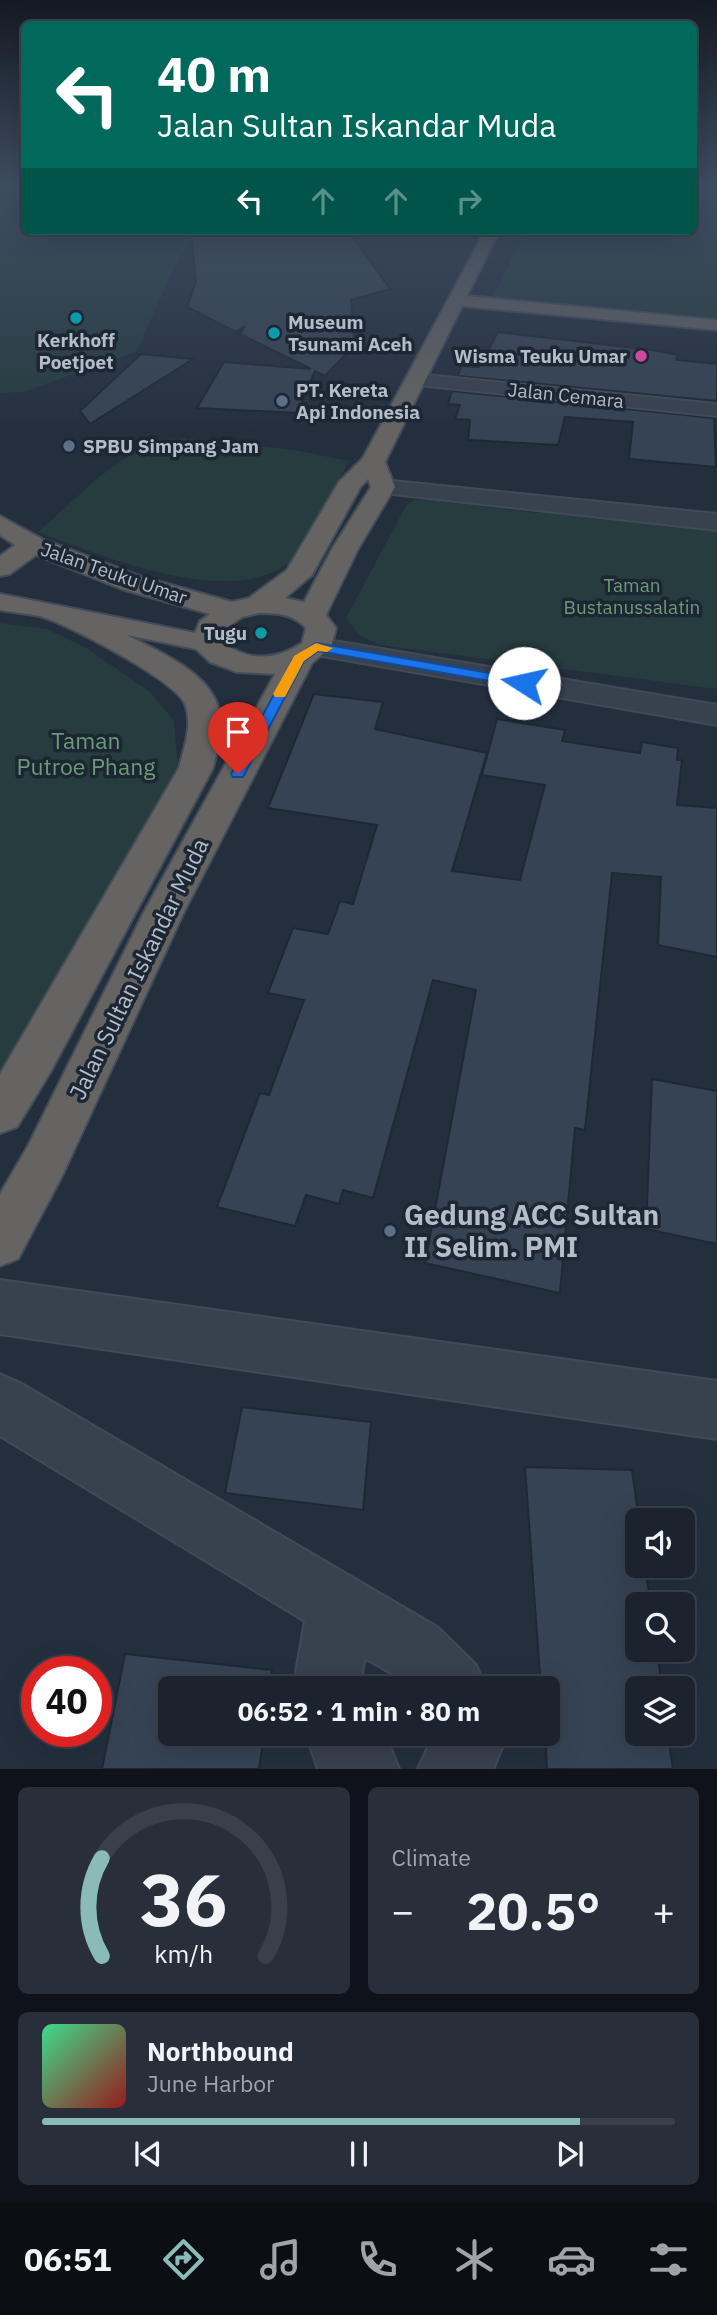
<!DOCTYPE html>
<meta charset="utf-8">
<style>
:root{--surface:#1b232e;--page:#282f3a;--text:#f1f3f6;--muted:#a0a4aa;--line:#39404a;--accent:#8bbbb9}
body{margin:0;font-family:"IBM Plex Sans",sans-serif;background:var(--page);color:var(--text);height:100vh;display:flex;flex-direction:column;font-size:26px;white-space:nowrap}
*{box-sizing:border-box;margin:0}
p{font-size:23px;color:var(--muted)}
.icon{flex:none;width:38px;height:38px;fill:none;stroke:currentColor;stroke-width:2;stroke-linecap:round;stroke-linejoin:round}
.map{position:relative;height:1769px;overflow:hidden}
.panel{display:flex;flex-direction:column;gap:18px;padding:18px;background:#0f1319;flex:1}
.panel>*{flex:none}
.banner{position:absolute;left:21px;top:21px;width:676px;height:214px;border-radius:10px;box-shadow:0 7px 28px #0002,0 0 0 2px var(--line);background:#00695c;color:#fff;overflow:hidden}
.buttons{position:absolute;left:625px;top:1508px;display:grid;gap:14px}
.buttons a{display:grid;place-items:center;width:70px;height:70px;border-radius:10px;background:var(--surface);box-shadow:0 7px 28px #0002,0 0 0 2px var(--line);font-size:35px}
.speed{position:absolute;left:21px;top:1656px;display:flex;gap:14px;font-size:35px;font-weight:700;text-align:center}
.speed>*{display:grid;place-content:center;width:91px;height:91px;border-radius:50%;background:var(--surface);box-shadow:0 7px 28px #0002,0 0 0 2px var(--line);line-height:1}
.speed .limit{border:10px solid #d22;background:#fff;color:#111}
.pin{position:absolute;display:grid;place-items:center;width:60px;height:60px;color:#fff;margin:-72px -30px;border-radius:50% 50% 50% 0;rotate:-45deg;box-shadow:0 0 7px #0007}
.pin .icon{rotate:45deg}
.me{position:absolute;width:77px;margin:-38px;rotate:280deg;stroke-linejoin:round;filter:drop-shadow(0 0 5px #0008)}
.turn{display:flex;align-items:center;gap:24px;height:147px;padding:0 21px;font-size:32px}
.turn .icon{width:91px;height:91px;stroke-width:2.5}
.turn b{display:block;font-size:49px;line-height:60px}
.lanes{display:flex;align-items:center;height:66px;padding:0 21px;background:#0003;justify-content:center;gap:35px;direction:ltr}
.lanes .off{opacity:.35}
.big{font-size:52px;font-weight:700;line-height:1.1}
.panel .tile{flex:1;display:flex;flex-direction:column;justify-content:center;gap:10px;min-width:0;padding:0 24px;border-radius:10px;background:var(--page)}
.panel .dial{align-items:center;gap:0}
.dial svg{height:182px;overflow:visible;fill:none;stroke:var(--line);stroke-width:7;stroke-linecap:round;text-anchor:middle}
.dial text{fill:var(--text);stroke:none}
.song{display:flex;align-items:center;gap:21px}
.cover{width:84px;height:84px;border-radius:10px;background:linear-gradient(135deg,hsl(150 70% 55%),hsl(0 70% 35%))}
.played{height:7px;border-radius:4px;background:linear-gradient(90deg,var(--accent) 85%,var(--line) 85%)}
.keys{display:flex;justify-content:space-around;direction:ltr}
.heat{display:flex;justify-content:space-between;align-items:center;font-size:38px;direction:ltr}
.panel .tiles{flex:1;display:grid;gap:18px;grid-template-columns:1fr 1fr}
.tile:last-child{grid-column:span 2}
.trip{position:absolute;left:158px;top:1676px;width:402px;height:70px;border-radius:10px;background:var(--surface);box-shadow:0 7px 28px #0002,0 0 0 2px var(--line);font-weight:700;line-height:70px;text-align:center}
.dock{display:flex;height:112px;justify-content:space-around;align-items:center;background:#0b0e12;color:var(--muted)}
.dock .icon{width:49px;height:49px}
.dock .current{color:var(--accent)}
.dock b{font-size:32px;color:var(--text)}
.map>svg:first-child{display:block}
</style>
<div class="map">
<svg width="717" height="1769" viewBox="0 0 717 1769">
<rect width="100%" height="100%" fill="#242f3e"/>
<!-- green -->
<g fill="#263c3f">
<path d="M0 184H24V231H196L175 266 136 352 23 392 0 393Z"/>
<path d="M693 184H717V318L493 297 526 231H693Z"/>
<path d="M179 438 294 450 349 461C337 483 308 545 293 559 235 612 102 556 38 532L99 477 151 440Z"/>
<path d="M414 500H431L537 513 564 506 717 524V689L379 645 358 634 346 618 406 506Z"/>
<path d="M0 623 47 629 88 649 150 692 174 721 178 770 0 1075Z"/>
</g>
<!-- building -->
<g fill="#364354" stroke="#1f2835" stroke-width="2">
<path d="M191 231H348L390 289 351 300 354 338 351 349 325 376 315 371 297 413 197 408 224 362 311 369 240 334 245 326 236 332 187 307 196 282Z"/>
<path d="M498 332 660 351 678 355 676 360 717 364V401L458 376 461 366 479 367Z"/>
<path d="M141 354 193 359 90 424 80 411Z"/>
<path d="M452 391 714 418 716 467 629 459 633 422 565 417 558 445 468 440 470 420 455 419 460 405 448 404Z"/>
<path d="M314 694 383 702 375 729 487 753 452 871 520 880 545 785 482 775 497 719 565 730 562 741 640 753 642 742 678 748 677 760H682L677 805 717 808V957L658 945 661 877 612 873 585 1130 575 1128 560 1293 425 1263 476 990 433 980 373 1198 343 1190 339 1204 306 1195 295 1226 217 1207 260 1093 269 1095 304 1000 268 993 293 928 328 934 340 901 353 904 377 825 268 808Z"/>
<path d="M652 1079 717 1091V1244L646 1229Z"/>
<path d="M242 1407 371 1422 363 1510 225 1493Z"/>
<path d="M525 1467 632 1470 639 1521 637 1566H645L651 1605H637V1650H657L662 1689H637V1734H668L673 1769H547L545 1734H548V1689H541Z"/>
<path d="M125 1654 272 1670 269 1689H170V1734H264L259 1769H102Z"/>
</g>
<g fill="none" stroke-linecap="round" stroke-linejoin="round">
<!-- minor casing -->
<g stroke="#414a57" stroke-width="4">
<g id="minor">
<path d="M415 374 717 404V416L408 384 405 380 408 376Z"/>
<path d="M0 1280 717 1381V1439L0 1334Z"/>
<path d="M0 1374 20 1383 437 1627 476 1665 486 1689H405L391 1673 365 1658 362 1672 366 1689H298L296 1672 305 1621 0 1436Z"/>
<path d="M306 1734H380L389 1744 399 1769H318Z"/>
<path d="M429 1734H499L502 1748 493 1769H418L431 1740Z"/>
</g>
</g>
<!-- tertiary casing -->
<g stroke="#414a57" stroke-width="4">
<g id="tertiary">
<path d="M383 480 717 514V530L374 492 371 487 374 482Z"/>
<path d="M316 638 717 705V725L305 653 301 647 305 641Z"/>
</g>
</g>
<!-- trunk casing -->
<g stroke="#434c59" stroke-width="4">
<path id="trunk" d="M485 231H499L467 296 717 320V330L462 306 385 462 395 487 358 549 326 615 336 628 331 647 312 663 184 912 62 1176 18 1259 0 1266V1194L28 1146 144 912 275 674 237 672 210 662 196 649 127 635C159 652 213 673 220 714 223 732 217 750 213 768L51 1071 17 1127 0 1133V1074L179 768C184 748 193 725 185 704 176 681 69 625 43 617 29 613 14 613 0 610V594L195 633 200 621 210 614 122 589 36 555 10 574 0 576V556L15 545 0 535V516L42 539 142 577 232 602 249 598 287 570 339 482 363 458ZM368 479 371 487 332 549 304 602 285 598 312 575 361 486ZM259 613C278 613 293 614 306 628L302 643C277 660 249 662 224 643V630L242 617Z"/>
</g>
<!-- minor -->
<use href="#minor" fill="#38414e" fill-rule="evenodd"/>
<!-- tertiary -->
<use href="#tertiary" fill="#38414e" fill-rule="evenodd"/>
<!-- trunk -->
<use href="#trunk" fill="#656462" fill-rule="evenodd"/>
</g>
<!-- sky -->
<linearGradient id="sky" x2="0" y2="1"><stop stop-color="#141a22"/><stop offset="0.43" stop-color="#3f4d63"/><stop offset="1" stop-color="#3f4d63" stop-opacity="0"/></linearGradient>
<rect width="717" height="432" fill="url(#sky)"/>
<!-- route -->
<path fill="#1a73e8" stroke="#114b97" stroke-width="2" d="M316 643 524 679 531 683 524 687 318 651 304 661 243 777H233L231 774 293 659Z"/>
<!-- slow -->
<path fill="#f59e0b" d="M316 643 333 648 327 652 318 651 304 661 285 697H275L273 694 294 656Z"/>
<!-- markers -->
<g fill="#0f9aa8" stroke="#1d2633" stroke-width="2.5">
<circle cx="76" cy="318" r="7"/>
<circle cx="274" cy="333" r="7"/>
<circle cx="261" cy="633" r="7"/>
</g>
<circle fill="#d1479c" stroke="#1d2633" stroke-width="2.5" cx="641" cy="356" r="7"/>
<g fill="#5c6f8a" stroke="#1d2633" stroke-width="2.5">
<circle cx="282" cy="401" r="7"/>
<circle cx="69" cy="446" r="7"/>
<circle cx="390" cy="1231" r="7"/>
</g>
<g text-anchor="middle" stroke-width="7" stroke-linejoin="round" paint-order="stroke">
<!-- far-poi labels -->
<g font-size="19" font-weight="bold" fill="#b4bcc9" stroke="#1d2633" text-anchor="start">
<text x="288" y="329">Museum<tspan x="288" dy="22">Tsunami Aceh</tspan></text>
<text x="76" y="347" text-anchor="middle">Kerkhoff<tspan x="76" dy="22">Poetjoet</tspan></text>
<text x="627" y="363" text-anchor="end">Wisma Teuku Umar</text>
<text x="296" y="397">PT. Kereta<tspan x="296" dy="22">Api Indonesia</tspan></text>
<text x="83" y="453">SPBU Simpang Jam</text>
<text x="247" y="640" text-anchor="end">Tugu</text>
</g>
<!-- far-street labels -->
<g font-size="19" fill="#b4bcc9" stroke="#1d2633">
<text transform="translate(566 395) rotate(6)" y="7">Jalan Cemara</text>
<text transform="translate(114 573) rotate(19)" y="7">Jalan Teuku Umar</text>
</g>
<!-- far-park labels -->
<g font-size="19" fill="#6b9a76" stroke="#1d2633">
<text x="632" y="592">Taman<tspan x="632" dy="22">Bustanussalatin</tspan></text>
</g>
<!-- park labels -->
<g font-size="23" fill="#6b9a76" stroke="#1d2633">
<text x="86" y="749">Taman<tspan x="86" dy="26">Putroe Phang</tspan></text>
</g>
<!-- street labels -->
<g font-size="23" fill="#b4bcc9" stroke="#1d2633">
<text transform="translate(139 969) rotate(-64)" y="8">Jalan Sultan Iskandar Muda</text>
</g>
<!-- near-poi labels -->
<g font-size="28" font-weight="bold" fill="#b4bcc9" stroke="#1d2633" text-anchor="start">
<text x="404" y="1225">Gedung ACC Sultan<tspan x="404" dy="32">II Selim. PMI</tspan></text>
</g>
</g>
</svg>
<div class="buttons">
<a><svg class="icon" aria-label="sound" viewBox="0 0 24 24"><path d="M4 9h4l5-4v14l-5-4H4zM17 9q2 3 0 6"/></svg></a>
<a><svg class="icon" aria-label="search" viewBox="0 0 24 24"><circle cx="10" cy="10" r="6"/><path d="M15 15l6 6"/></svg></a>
<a><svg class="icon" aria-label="layers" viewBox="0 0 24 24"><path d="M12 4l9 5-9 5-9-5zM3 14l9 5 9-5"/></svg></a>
</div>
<div class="speed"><div class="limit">40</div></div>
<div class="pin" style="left:238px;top:774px;background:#d93025"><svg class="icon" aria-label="arrive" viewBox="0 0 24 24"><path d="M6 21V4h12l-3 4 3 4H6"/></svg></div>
<svg class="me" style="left:524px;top:683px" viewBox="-20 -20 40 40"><circle r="19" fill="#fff"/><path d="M0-13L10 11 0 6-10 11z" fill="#1a73e8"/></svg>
<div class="trip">06:52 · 1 min · 80 m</div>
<div class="banner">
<div class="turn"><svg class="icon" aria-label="left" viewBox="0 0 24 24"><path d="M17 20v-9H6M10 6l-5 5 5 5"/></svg><div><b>40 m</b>Jalan Sultan Iskandar Muda</div></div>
<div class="lanes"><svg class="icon" aria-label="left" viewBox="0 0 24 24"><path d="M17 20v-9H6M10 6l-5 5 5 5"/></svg><svg class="icon off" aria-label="ahead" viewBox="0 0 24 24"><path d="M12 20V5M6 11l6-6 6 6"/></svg><svg class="icon off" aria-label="ahead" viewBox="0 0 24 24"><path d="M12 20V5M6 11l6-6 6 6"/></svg><svg class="icon off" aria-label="right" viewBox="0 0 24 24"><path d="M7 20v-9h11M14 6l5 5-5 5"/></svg></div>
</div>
</div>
<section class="panel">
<div class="tiles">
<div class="tile dial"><svg viewBox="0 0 100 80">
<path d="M14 69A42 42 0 1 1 86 69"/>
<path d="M14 69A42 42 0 0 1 14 26" stroke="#8bbbb9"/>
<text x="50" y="56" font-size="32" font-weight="700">36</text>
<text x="50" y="72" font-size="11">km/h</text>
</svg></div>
<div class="tile"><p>Climate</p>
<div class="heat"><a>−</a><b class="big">20.5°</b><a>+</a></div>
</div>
<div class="tile">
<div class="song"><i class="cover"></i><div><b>Northbound</b><p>June Harbor</p></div></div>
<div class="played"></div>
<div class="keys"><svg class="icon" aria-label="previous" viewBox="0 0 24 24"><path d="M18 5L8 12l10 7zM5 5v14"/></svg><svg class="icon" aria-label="pause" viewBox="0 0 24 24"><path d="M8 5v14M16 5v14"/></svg><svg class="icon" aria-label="next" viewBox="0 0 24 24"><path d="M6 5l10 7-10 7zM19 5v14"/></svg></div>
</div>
</div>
</section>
<nav class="dock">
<b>06:51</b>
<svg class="icon current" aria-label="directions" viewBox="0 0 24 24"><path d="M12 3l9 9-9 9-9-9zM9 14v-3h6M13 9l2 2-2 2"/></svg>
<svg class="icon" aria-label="music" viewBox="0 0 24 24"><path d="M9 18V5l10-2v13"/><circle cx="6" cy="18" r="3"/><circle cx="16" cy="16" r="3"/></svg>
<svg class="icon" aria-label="phone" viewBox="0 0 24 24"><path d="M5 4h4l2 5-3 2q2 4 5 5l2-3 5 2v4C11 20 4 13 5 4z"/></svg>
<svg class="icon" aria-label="climate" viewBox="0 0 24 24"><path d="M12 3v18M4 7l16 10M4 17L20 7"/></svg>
<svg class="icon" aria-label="car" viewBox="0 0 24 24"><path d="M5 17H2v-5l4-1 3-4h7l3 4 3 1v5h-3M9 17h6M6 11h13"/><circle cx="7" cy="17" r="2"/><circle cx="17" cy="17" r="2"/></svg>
<svg class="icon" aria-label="filters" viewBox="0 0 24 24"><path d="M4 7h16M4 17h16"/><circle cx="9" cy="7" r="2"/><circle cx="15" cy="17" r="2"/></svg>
</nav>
